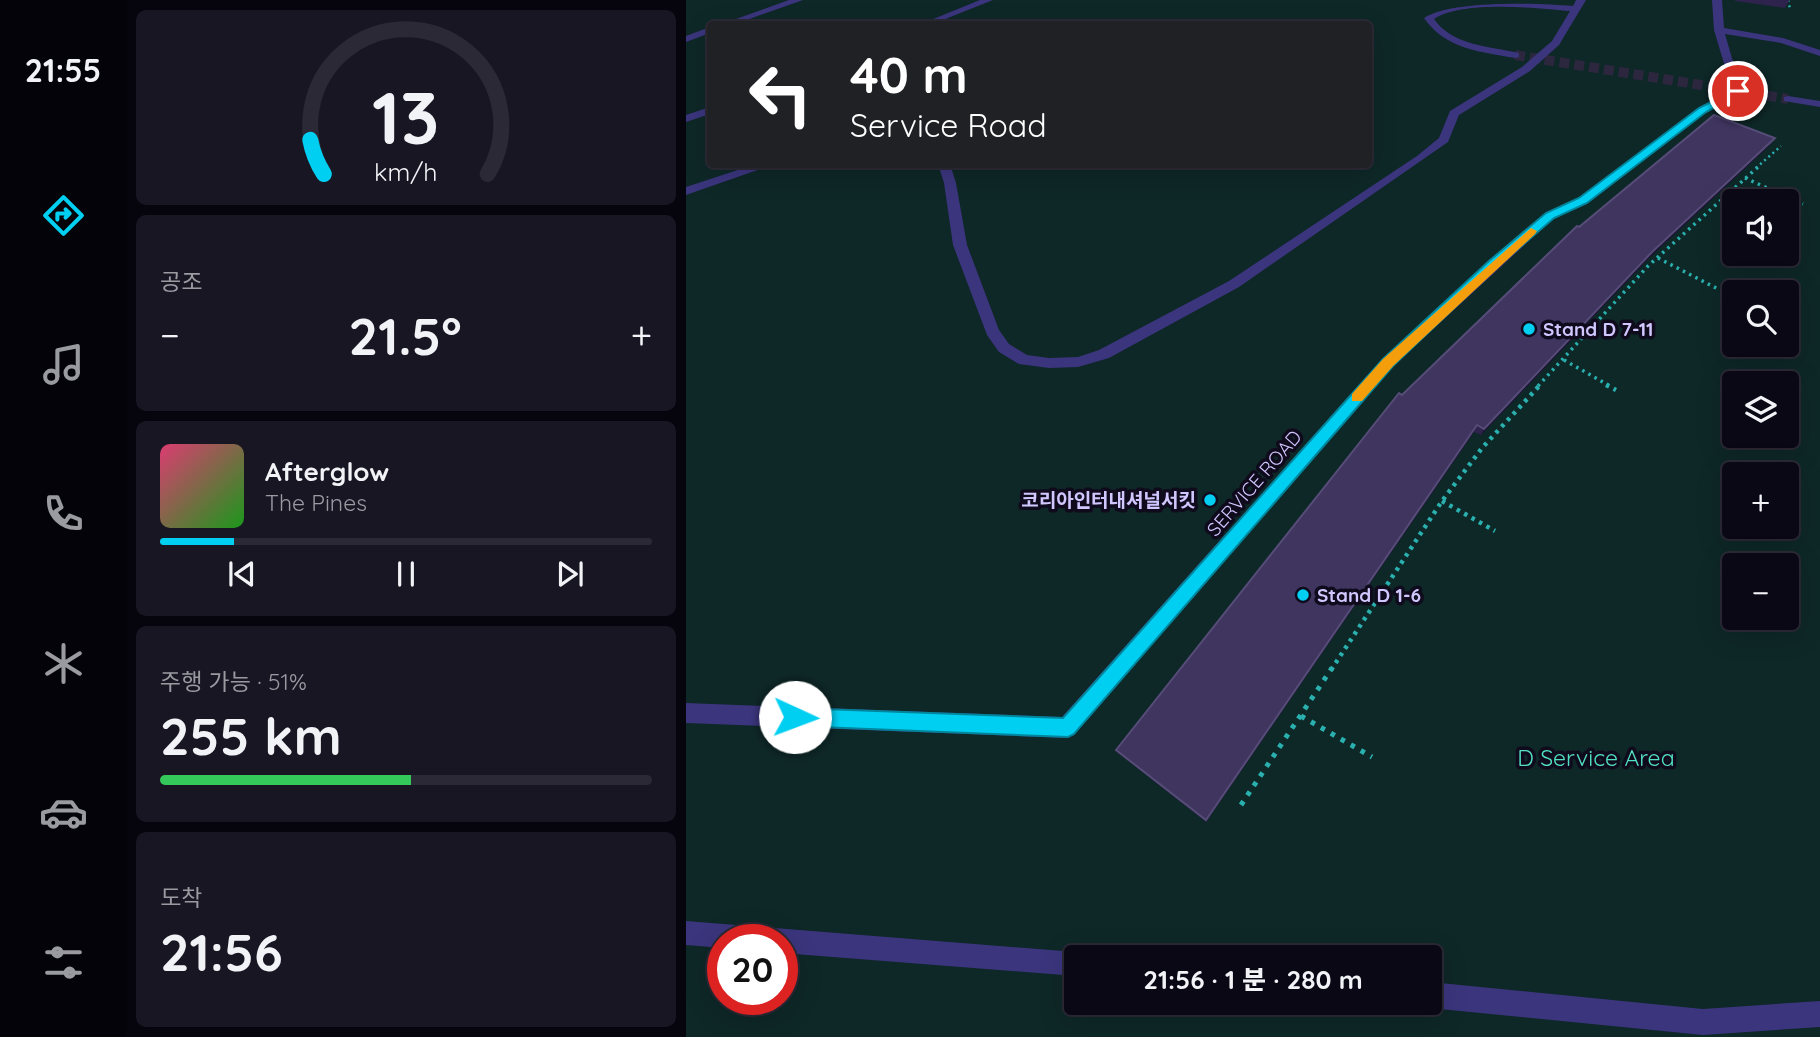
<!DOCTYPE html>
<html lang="ko">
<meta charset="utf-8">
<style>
:root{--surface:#0b0816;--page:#191623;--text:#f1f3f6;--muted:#9a9aa1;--line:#2b2935;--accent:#00cff2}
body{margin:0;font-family:Quicksand,"Noto Sans KR",sans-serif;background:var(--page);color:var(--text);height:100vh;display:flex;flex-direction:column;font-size:26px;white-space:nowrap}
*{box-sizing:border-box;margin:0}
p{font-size:23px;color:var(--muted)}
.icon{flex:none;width:38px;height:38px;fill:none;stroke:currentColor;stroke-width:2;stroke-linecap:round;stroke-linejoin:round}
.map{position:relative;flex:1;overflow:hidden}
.drawer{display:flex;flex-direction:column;gap:10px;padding:10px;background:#06040c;width:560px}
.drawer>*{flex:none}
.banner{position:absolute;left:21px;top:21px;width:665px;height:147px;border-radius:7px;box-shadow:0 7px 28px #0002,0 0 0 2px var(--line);background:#202124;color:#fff;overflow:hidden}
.fabs{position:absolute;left:1036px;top:189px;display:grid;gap:14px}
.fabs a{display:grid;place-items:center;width:77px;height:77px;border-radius:7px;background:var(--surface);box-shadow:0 7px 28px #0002,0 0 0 2px var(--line);font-size:35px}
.speed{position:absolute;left:21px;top:924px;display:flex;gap:14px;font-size:35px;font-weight:700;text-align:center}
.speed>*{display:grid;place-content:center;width:91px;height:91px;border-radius:50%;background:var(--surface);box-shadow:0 7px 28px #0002,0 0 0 2px var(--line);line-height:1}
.speed .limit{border:10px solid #d22;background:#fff;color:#111}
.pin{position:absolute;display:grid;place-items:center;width:60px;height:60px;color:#fff;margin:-30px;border:4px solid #fff;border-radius:50%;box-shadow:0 2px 7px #0007}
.me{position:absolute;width:77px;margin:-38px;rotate:92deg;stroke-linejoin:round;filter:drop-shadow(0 0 5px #0008)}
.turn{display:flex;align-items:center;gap:24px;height:147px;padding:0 28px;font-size:32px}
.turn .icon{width:91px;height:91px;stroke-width:2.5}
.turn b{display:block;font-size:49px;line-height:60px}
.big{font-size:52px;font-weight:800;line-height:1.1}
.drawer .card{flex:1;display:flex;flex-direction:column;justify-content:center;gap:10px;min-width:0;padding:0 24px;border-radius:10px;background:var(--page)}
.drawer .dial{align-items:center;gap:0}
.dial svg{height:182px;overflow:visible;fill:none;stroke:var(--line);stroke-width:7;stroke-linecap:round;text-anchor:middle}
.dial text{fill:var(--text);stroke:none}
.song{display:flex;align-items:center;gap:21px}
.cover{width:84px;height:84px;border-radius:10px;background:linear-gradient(135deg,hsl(340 70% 55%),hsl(120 70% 35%))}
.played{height:7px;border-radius:4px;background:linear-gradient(90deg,var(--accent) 15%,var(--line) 15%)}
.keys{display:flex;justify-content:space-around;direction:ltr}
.heat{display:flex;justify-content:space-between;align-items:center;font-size:38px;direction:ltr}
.charge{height:10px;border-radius:5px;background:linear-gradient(90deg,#34c759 51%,var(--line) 0)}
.trip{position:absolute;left:378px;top:945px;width:378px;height:70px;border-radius:7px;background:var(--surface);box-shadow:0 7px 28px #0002,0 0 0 2px var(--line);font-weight:800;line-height:70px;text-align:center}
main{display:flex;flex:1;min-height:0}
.tabs{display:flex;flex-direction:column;width:126px;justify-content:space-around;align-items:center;background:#040309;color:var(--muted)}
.tabs .icon{width:49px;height:49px}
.tabs .current{color:var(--accent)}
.tabs b{font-size:32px;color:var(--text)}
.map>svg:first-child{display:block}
</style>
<main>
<nav class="tabs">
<b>21:55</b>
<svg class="icon current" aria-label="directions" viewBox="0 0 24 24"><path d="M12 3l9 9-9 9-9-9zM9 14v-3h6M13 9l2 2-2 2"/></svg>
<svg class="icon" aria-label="music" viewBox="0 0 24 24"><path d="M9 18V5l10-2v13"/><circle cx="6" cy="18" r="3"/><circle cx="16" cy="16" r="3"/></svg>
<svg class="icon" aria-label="phone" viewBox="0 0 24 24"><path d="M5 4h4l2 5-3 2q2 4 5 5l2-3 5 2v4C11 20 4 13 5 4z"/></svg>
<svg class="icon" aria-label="climate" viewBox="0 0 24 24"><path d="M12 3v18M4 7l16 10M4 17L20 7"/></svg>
<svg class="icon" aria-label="car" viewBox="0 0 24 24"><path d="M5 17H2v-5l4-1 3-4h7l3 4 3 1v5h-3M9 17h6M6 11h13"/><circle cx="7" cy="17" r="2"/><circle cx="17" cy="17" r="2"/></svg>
<svg class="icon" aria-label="filters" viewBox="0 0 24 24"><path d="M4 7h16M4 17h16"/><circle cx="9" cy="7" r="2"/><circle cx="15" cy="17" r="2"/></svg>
</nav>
<section class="drawer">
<div class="card dial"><svg viewBox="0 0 100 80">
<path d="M14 69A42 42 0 1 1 86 69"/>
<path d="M14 69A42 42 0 0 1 8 54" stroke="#00cff2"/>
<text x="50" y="56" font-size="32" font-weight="700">13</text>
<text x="50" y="72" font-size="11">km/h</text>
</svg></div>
<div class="card"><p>공조</p>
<div class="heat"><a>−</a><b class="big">21.5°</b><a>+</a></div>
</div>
<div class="card">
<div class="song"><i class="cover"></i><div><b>Afterglow</b><p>The Pines</p></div></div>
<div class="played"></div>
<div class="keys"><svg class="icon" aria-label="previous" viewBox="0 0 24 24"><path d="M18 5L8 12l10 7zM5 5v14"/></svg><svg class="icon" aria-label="pause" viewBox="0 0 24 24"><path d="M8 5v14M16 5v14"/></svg><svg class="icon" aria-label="next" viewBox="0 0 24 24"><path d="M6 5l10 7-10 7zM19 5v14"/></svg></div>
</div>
<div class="card"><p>주행 가능 · 51%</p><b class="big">255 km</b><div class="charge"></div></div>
<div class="card"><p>도착</p><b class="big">21:56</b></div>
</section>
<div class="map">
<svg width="1134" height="1037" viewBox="0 0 1134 1037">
<rect width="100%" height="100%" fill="#0f0b1d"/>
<!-- green -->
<path fill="#0e2727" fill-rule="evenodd" d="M0 0H1134V1037H0ZM24 24H682V164H24ZM1048 201H1101V254H1048ZM1048 292H1101V345H1048ZM1048 383H1101V436H1048ZM1048 474H1101V527H1048ZM1048 565H1101V618H1048ZM37 940H96V999H37ZM390 957H744V1003H390Z"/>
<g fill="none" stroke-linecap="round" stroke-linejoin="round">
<!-- minor-tunnel -->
<path stroke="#2c273f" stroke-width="10" stroke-dasharray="10 5" stroke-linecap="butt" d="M829 55 1102 99"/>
<!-- path-far3 -->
<g stroke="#2ab0ae" stroke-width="2.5" stroke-dasharray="2 3.5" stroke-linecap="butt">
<path d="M1102 0 1104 9"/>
<path d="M1070 168 1095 146"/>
</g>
<!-- path-far2 -->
<g stroke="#2ab0ae" stroke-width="3.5" stroke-dasharray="2.5 4.5" stroke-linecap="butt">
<path d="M1059 178 1117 204"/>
<path d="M972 258 1032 289"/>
<path d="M878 360 924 386"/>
<path d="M852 386 962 266 1072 167"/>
</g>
<!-- path-far1 -->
<g stroke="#2ab0ae" stroke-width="4.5" stroke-dasharray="3.5 5" stroke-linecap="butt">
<path d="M920 385 930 390"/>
<path d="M756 501 809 531"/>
<path d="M645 670 756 501 796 448 854 385"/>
</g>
<!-- path -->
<g stroke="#2ab0ae" stroke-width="5" stroke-dasharray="4.5 7" stroke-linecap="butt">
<path d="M615 716 686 757"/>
<path d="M555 805 646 668"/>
</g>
<!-- minor -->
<g fill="#3b357d" fill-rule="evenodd">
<path d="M103 0H117L49 24H36Z"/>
<path d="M294 0H307L247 24H235Z"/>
<path d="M890 0H900L873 45 844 71 773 115 762 142 553 287 423 358 392 367 363 368 333 364 313 352 301 335 267 245 258 183 252 164H264L270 183 281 245 313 330 323 344 341 355 363 358 392 357 413 350 543 281 731 156 753 138 764 111 836 67 866 41 884 11C850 8 777 0 748 19 767 46 803 46 833 53V57L829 58C795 52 759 49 738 18 765 0 851 3 887 6Z"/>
<path d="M1026 0H1036L1038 28 1097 38 1134 50V56L1095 43 1039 34 1056 93 1020 112 901 204 868 218 707 366 388 735 381 738 0 723V703L376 717 697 358 860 212 893 198 1012 108 1046 90 1028 30Z"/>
<path d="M24 27V33L0 42V36Z"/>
<path d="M1102 96 1134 101V107L1098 101V97Z"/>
<path d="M24 107V114L0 122V115Z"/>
<path d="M70 164H89L0 195V187Z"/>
<path d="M0 921 390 952 400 957H390V976L96 953V940H37V948L0 945Z"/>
<path d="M744 982 1017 1009 1134 1001V1027L1017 1035 744 1008 735 1003H744Z"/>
</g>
</g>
<!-- wall -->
<g fill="#2d234c">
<path d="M1049 0H1103V1L1099 8 1049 1Z"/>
<path d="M1089 138 1084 145 962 259 795 435 788 432 520 822 432 753 430 750 716 395 893 227Z"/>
</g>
<!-- shaded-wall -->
<g fill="#1a1231">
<path d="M1089 138 1084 145 962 259 795 435 798 429 966 252Z"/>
<path d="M791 425 788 432 520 822V820Z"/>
</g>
<!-- building -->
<path fill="#3f355f" stroke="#564c78" stroke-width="2" d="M1028 115 1089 138 966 252 798 429 791 425 520 820 430 750 713 393 716 395 891 226 893 227Z"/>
<!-- route -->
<path fill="#00cff2" stroke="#00879d" stroke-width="2" d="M1052 88 1056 91 1055 93 1020 112 901 203 868 218 811 267 707 366 388 734 382 737 109 726 102 724 100 717 102 710 109 708 377 718 697 359 803 261 860 213 893 198 1013 108Z"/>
<!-- slow -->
<path fill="#f59e0b" d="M845 228 851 231 849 234 707 366 676 401H666V394L697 359Z"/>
<!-- markers -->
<g fill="#00cff2" stroke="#0f0b1d" stroke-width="2.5">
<circle cx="843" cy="329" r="7"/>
<circle cx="524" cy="500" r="7"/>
<circle cx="617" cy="595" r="7"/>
</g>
<g text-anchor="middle" stroke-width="7" stroke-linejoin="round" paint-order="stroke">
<!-- poi labels -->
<g font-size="19" font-weight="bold" fill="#d0c7ff" stroke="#0f0b1d" text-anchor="start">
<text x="857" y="336">Stand D 7-11</text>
<text x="510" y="507" text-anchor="end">코리아인터내셔널서킷</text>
<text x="631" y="602">Stand D 1-6</text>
</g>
<!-- street labels -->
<g font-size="19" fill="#d0c7ff" stroke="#0f0b1d">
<text transform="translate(568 483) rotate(-49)" y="7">SERVICE ROAD</text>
</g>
<!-- near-park labels -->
<g font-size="23" fill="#52e0c3" stroke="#0f0b1d">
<text x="910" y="766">D Service Area</text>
</g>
</g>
</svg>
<div class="fabs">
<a><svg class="icon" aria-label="sound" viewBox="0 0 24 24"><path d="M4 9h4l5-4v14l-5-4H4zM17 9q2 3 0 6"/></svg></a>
<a><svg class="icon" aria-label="search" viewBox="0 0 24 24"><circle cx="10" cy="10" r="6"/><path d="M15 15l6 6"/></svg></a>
<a><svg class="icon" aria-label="layers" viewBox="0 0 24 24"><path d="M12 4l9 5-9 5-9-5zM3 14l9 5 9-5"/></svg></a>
<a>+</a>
<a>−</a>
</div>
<div class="speed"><div class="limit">20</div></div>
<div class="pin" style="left:1052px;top:91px;background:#d93025"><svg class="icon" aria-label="arrive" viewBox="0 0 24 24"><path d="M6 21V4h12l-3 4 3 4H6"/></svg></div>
<svg class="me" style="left:109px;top:717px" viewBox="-20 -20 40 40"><circle r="19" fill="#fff"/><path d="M0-13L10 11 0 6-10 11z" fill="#00cff2"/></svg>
<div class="trip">21:56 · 1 분 · 280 m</div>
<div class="banner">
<div class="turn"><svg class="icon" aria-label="left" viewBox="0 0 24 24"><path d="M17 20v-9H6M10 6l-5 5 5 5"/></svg><div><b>40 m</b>Service Road</div></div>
</div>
</div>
</main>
